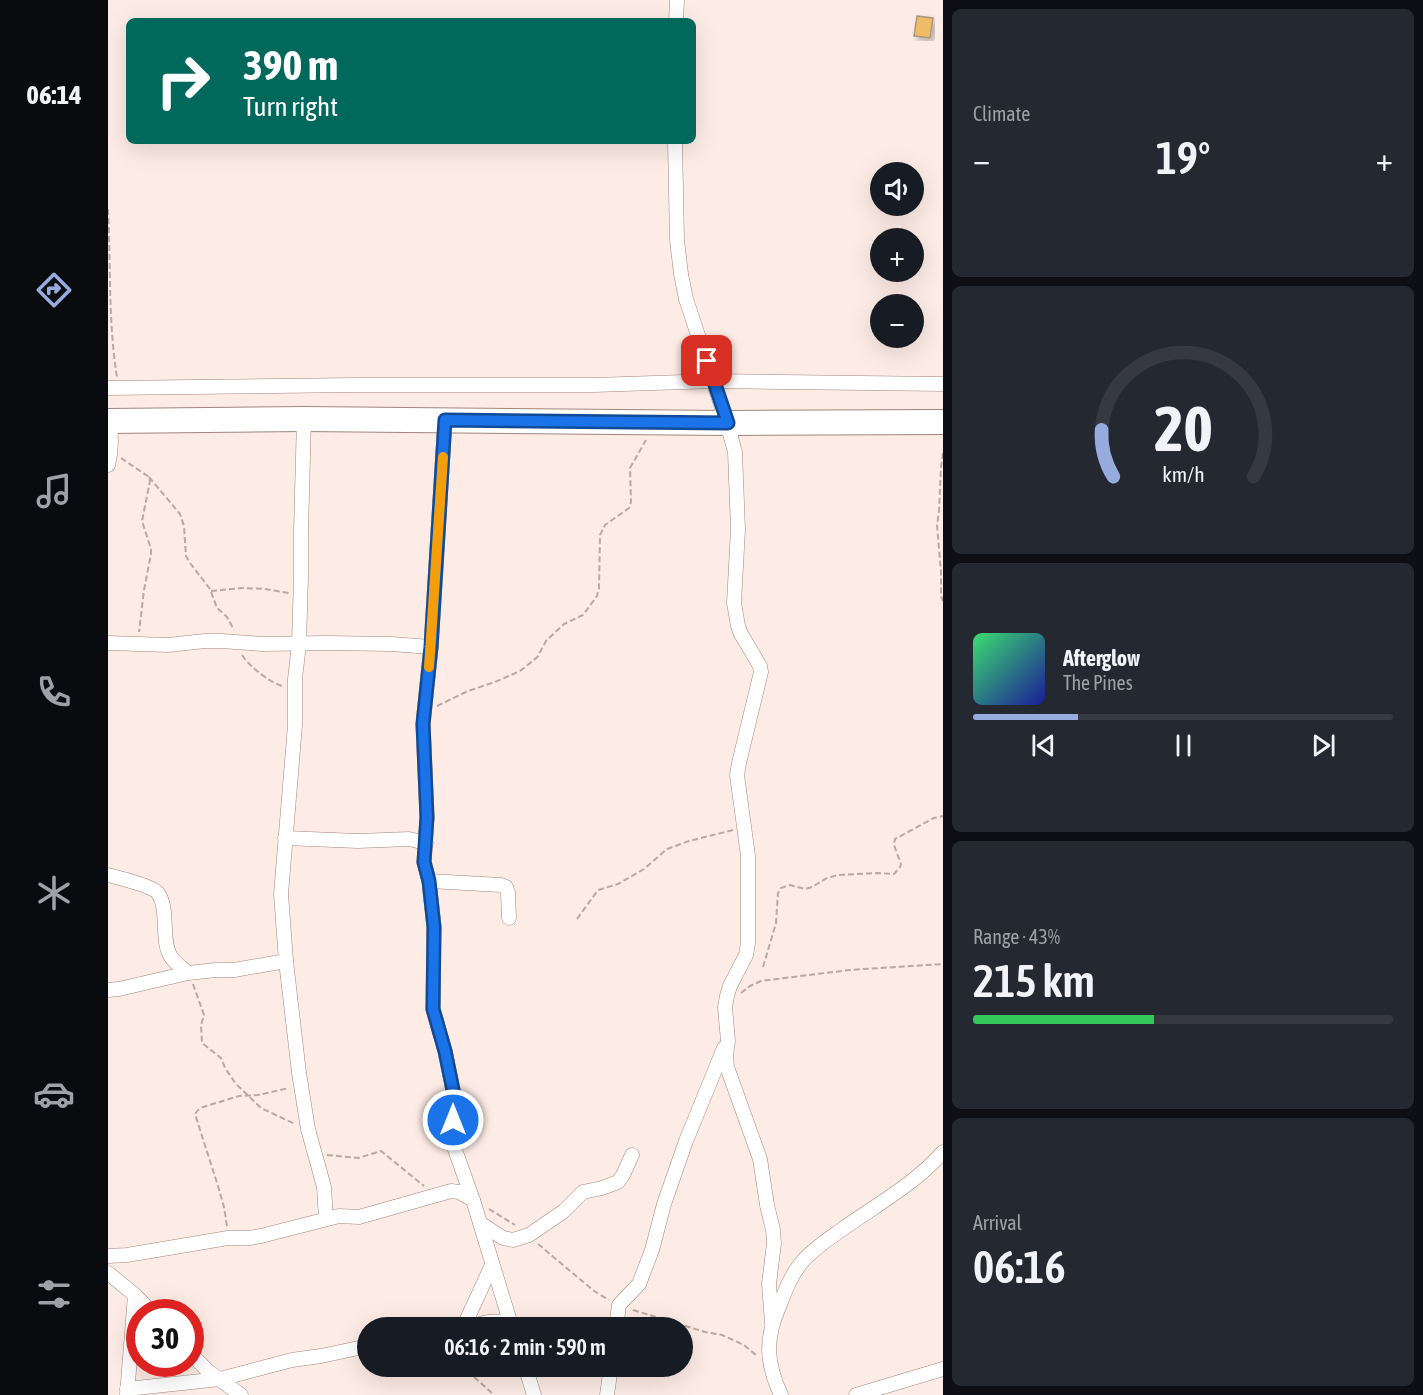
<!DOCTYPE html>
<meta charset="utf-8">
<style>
:root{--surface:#171b24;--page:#242831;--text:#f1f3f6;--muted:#9ea1a6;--line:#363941;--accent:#97abde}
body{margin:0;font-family:"Asap Condensed",sans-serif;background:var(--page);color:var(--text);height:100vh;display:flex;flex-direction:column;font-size:22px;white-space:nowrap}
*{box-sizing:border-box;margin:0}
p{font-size:20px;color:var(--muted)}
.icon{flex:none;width:33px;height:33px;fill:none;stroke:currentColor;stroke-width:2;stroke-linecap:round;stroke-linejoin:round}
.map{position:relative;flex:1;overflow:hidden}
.details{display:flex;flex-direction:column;gap:9px;padding:9px;background:#0d0f14;width:480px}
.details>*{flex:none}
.banner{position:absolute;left:18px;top:18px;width:570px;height:126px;border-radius:9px;box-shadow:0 6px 24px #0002;background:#00695c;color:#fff;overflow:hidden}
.controls{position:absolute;left:762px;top:162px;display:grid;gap:12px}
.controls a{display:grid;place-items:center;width:54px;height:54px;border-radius:50%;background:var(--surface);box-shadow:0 6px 24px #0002;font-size:30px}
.speed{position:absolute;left:18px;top:1299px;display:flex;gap:12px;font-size:30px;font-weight:700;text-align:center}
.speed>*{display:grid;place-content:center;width:78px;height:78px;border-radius:50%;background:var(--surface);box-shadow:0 6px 24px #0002;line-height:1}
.speed .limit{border:9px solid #d22;background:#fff;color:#111}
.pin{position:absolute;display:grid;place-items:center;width:51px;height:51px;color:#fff;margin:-26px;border-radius:12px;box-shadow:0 3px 9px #0006}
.me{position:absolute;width:66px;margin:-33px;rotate:0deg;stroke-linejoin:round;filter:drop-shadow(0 0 4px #0008)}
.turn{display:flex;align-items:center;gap:21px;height:126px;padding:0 18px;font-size:27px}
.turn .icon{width:78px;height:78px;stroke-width:2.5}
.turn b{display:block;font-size:42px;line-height:51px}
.big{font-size:45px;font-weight:600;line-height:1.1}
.details .card{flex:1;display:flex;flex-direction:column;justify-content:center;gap:9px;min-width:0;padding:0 21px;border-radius:9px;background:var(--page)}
.details .dial{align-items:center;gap:0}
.dial svg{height:156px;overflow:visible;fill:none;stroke:var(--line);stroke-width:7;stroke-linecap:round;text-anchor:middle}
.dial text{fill:var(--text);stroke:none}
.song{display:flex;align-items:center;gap:18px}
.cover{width:72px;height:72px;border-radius:9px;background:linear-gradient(135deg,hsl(140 70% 55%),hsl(240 70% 35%))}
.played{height:6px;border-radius:3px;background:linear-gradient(90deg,var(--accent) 25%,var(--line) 25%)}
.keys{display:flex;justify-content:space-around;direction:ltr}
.heat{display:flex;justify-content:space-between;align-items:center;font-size:33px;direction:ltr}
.charge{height:9px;border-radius:4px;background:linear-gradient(90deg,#34c759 43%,var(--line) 0)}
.trip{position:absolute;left:249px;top:1317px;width:336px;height:60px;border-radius:30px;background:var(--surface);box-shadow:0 6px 24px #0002;font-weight:600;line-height:60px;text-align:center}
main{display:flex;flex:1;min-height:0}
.tab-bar{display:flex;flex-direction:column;width:108px;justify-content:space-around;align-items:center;background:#090b0e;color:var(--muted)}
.tab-bar .icon{width:42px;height:42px}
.tab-bar .active{color:var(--accent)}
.tab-bar b{font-size:27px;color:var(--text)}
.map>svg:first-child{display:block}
</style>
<main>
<nav class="tab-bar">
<b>06:14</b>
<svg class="icon active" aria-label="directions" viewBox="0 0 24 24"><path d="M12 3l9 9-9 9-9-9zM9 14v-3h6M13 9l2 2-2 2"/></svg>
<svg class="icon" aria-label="music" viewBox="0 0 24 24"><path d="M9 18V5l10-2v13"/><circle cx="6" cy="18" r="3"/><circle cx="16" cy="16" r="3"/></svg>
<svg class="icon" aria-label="phone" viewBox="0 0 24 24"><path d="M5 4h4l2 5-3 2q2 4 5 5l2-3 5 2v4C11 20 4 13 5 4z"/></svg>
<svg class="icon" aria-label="climate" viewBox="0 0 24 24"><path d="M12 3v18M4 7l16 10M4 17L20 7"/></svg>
<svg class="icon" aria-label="car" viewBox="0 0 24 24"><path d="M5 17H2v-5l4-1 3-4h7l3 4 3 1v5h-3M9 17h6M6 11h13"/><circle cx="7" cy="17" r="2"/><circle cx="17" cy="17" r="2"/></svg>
<svg class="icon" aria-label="filters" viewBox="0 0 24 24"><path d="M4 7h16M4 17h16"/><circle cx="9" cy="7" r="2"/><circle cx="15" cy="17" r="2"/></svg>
</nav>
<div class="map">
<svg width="835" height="1395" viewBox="0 0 835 1395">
<defs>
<filter id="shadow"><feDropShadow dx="3.5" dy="3.5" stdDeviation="3" flood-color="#0004"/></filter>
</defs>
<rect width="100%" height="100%" fill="#fdebe5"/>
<!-- building -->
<path fill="#f1bb65" stroke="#a69882" stroke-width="1.5" filter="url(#shadow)" d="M809 16 825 18 822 38 806 36Z"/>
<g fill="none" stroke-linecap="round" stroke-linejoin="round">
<!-- street casing -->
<g stroke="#a0867c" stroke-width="15">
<g id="street">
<path d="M568 21 569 0"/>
<path d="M567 141 569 240 573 274 578 299 619 423 627 452 630 529 626 603 630 626 633 634 652 666 653 672 631 763 629 775 640 856V943L638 955 622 986 619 996 617 1007 620 1041 618 1056 619 1067 652 1159 659 1205 665 1230 666 1243 661 1284 664 1323"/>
<path d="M0 388 248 385H486L606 381 835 384"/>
<path d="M196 419 193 532V577L191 644 187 679V725L173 894 178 961 191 1073 200 1129 216 1187 218 1219"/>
<path d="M337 420 323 647 315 724 319 817 316 862 321 881 326 927 325 1009 337 1051 345 1090V1144L365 1200 404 1328"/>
<path d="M0 465C4 450 3 436 2 421"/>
<path d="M0 643 60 645 97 641H113L155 644 219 643 283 644 323 647"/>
<path d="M177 838 250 841 301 839 318 843"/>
<path d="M0 875C9 877 46 887 49 892 62 907 52 940 63 957 67 963 74 968 80 973"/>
<path d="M321 881 393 885 398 887 400 893 401 918"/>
<path d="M0 990 11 989 80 973 108 970H126L178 961"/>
<path d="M372 1223 395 1238 405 1240 421 1235 456 1211 475 1192 494 1188 510 1182 515 1175 524 1155"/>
<path d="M0 1256 19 1255 120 1238H141L153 1236 231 1216 251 1217 343 1191 351 1192 365 1200"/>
<path d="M0 1273 27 1295 43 1312"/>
<path d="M355 1328 384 1265"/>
<path d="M359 1328C376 1323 385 1319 403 1323"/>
<path d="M508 1328 511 1305 531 1284 544 1250 556 1204 578 1141 616 1048"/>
<path d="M82 1353 100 1371 133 1395"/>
<path d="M417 1366 426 1395"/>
<path d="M19 1389 112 1379 184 1360 213 1356 260 1346"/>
<path d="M19 1395 27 1295"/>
<path d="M499 1395 503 1366"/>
<path d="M673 1395C658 1363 657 1339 671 1307 677 1291 683 1275 694 1262 705 1249 719 1240 733 1230 768 1205 807 1184 835 1152"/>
<path d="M748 1395 835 1369"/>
</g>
</g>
<!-- highway casing -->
<g stroke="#a0867c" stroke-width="26">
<path id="highway" d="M0 421 196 419 619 423 835 422"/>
</g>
<!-- path -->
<g stroke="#b8a9a3" stroke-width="2" stroke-dasharray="6 3" stroke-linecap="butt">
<path d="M0 209C3 265 0 322 9 377"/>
<path d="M835 453 833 467 831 511 829 525 833 572V596L835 601"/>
<path d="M13 458 41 477 42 481 34 521 43 549V554L36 590 31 632"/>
<path d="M41 477 72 514 76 526 78 556 82 563 102 589 109 608 119 617 126 630"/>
<path d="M103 591 134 588 157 589 181 593"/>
<path d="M134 655C141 666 161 682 174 686"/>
<path d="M329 706 360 691 387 682 412 671 426 660 430 656 438 641 456 624 475 615 489 596 491 588 492 535 497 525 521 508 523 502 522 468 538 440"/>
<path d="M469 919 490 890 510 884 536 869 559 849 581 841 625 830"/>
<path d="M655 967 668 923 670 893 673 888 682 885 697 889 704 887 719 878 730 875 770 873 786 874 792 867 793 864 786 845 787 839 826 818 835 816"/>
<path d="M85 984 96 1015 93 1025 94 1043 113 1058 117 1068 128 1084 153 1108 187 1124"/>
<path d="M633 993 642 986 653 981 741 970 835 964"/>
<path d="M219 1155 250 1158 273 1151 316 1186"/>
<path d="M381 1209 407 1225"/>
<path d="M119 1226 116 1207 110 1186 87 1114 90 1110 95 1107 131 1096 150 1095 181 1088"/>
<path d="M430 1244 486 1291 501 1300"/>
<path d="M525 1310 597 1332 614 1335 636 1345 648 1355"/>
<path d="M325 1366 334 1368 349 1366"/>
<path d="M352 1366 356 1368 386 1395"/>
</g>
<!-- street -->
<use href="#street" stroke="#fff" stroke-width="14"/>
<!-- highway -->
<use href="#highway" stroke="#fff" stroke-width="24"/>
</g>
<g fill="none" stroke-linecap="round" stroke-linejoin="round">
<!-- route casing -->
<g stroke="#114b97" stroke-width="15">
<path id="route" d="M345 1120V1090L337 1051 325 1009 326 927 321 881 316 862 319 817 315 724 323 647 337 420 620 423 599 361"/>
</g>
<!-- route -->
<use href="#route" stroke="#1a73e8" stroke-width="10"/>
<!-- slow -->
<path stroke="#f59e0b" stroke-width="10" d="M321 667 335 457"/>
</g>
</svg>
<div class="controls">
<a><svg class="icon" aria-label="sound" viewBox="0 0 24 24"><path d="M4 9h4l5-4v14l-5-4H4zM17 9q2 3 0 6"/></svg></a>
<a>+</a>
<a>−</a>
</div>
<div class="speed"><div class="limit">30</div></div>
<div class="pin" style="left:599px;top:361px;background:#d93025"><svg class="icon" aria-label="arrive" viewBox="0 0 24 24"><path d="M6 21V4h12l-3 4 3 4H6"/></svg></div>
<svg class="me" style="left:345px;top:1120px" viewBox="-20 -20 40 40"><circle r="17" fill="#1a73e8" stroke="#fff" stroke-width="3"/><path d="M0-11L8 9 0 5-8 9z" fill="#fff"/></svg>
<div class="trip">06:16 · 2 min · 590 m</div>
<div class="banner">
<div class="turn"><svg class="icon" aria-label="right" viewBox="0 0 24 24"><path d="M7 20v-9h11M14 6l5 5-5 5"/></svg><div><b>390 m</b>Turn right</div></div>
</div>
</div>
<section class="details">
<div class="card"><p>Climate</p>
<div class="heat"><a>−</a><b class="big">19°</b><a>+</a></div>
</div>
<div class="card dial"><svg viewBox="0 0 100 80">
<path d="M14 69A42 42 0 1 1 86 69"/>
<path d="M14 69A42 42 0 0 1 8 45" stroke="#97abde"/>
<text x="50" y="56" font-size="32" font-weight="700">20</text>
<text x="50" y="72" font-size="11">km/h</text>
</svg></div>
<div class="card">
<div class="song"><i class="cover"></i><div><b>Afterglow</b><p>The Pines</p></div></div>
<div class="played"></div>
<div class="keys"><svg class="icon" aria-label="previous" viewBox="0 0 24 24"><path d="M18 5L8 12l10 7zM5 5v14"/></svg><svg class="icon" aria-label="pause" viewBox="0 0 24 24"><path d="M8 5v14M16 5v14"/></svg><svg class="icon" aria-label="next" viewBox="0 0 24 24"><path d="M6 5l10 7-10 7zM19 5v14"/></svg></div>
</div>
<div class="card"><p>Range · 43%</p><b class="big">215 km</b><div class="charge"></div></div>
<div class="card"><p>Arrival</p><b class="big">06:16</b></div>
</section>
</main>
